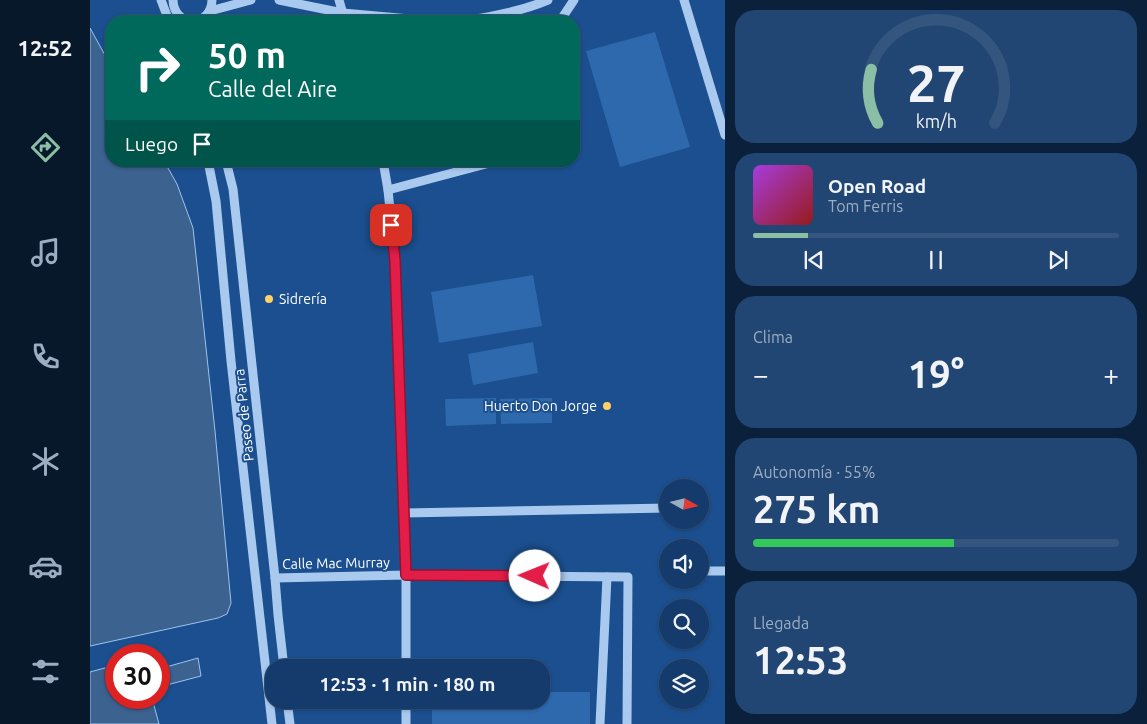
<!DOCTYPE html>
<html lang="es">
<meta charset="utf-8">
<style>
:root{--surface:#143b6b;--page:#214673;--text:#f1f3f6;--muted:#9dadc1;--line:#33557e;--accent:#8abfa5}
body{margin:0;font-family:Ubuntu,sans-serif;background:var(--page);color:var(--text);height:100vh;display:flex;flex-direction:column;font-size:19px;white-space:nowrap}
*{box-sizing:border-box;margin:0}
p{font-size:16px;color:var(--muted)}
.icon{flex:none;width:28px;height:28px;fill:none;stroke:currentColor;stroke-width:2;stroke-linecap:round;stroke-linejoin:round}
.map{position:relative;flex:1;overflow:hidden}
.details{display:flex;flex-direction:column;gap:10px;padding:10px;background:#0b203b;width:422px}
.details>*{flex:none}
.guide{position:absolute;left:15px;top:15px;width:475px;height:152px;border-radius:20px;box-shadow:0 1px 4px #0004,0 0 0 1px var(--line);background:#00695c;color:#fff;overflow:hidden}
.needle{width:32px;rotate:98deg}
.fabs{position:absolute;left:569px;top:479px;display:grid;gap:10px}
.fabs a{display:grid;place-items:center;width:50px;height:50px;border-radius:50%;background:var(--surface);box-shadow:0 1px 4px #0004,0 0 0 1px var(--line);font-size:25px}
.speed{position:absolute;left:15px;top:644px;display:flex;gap:10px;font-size:25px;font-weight:700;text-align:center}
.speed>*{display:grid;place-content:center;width:65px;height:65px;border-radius:50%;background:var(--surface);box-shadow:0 1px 4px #0004,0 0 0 1px var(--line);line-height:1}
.speed .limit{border:8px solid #d22;background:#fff;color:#111}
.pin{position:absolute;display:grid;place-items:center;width:42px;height:42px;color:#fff;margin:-21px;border-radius:10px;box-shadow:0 2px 8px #0006}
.me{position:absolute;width:55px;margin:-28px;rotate:271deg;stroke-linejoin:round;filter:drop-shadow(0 0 4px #0008)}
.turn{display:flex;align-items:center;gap:18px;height:105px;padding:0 20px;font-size:22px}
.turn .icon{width:65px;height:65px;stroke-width:2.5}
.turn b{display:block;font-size:35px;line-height:42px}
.then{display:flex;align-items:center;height:48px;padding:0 20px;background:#0003;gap:10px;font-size:19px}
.big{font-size:38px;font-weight:700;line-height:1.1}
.details .card{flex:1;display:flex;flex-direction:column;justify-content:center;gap:8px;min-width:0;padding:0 18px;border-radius:20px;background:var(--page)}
.details .dial{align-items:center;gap:0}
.dial svg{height:130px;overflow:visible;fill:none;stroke:var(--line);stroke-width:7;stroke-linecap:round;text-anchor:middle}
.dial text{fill:var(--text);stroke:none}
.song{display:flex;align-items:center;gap:15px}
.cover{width:60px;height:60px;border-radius:8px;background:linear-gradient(135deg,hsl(280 70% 55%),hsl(0 70% 35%))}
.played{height:5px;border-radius:2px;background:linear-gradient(90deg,var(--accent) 15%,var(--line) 15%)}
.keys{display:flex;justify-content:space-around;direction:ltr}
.heat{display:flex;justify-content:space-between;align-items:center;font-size:28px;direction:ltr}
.charge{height:8px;border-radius:4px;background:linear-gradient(90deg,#34c759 55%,var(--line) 0)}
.trip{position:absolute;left:175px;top:659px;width:285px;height:50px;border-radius:20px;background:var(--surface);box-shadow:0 1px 4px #0004,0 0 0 1px var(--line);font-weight:700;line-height:50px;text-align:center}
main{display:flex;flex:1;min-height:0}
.tabs{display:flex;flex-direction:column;width:90px;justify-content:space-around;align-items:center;background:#08182b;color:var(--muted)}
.tabs .icon{width:35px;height:35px}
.tabs .current{color:var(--accent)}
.tabs b{font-size:22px;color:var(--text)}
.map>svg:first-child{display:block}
</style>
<main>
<nav class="tabs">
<b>12:52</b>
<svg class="icon current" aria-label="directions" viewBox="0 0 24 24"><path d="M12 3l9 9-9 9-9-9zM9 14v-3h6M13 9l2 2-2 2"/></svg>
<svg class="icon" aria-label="music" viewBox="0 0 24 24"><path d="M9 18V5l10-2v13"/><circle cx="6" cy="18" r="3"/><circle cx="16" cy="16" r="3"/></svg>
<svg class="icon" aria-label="phone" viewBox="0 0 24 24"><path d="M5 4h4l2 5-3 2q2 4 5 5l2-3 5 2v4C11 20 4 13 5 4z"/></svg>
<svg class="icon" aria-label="climate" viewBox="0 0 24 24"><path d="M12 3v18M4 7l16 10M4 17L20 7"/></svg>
<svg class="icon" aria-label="car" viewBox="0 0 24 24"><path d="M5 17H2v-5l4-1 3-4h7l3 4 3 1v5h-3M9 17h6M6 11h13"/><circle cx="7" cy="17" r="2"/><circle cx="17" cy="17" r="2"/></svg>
<svg class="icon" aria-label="filters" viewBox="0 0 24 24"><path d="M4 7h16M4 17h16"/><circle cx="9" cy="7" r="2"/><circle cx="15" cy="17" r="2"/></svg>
</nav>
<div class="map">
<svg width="635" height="724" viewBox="0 0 635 724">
<rect width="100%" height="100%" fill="#1b4f8f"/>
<!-- green -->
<g fill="#2e69ad">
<path d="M565 32 600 147 530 167 496 51Z"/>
<path d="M443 275 452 326 349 343 341 292Z"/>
<path d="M443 342 448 373 383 385 378 354Z"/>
<path d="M406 398V424L356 426 355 399Z"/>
<path d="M462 398V423L411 424 410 399Z"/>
<path d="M451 692H500V724H342V700H451Z"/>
</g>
<!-- water -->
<g fill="#3c6290" stroke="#9cc4f0">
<path d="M0 28 21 66V161H74L87 184 103 228 125 431 141 603 137 614 128 618 0 646Z"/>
<path d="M108 658 111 676 69 687V669Z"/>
<path d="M26 665V698H62L69 724H0V672Z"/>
</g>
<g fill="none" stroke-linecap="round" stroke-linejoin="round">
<!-- minor -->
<g stroke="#a9c9ee" stroke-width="9">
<path d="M71 0 79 21"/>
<path d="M83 0C84 28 121 28 122 0"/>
<path d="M189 0 253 13 342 21"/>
<path d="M249 0 255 21"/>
<path d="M594 0 635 135"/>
<path d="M120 11 161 0"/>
<path d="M376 21C404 16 432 11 458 0"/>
<path d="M470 21 484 0"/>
<path d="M118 161 126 201 141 361 182 724"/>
<path d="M136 161 143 189 185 578 188 615 194 668"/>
<path d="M293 161 298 190 305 260 316 575V668"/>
<path d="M298 190 396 164 395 161"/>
<path d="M314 513 578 508"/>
<path d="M610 571H635"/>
<path d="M185 578 316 575 538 577 537 724"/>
<path d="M197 700 200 724"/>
<path d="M316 724V700"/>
<path d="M510 724 517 577"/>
</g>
</g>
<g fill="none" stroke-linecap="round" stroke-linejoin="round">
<!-- route casing -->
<g stroke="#92132f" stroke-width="12">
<path id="route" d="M301 225 305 260 316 575 445 576"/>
</g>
<!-- route -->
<use href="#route" stroke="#e11d48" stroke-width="9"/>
</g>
<!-- markers -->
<g fill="#ffd166" stroke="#1b4f8f" stroke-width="2">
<circle cx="179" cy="299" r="5"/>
<circle cx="517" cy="406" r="5"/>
</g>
<g text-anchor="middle" stroke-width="4" stroke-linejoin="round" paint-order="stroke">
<!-- poi labels -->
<g font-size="14" fill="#fff" stroke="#1b4f8f" text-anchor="start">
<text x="189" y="304">Sidrería</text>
<text x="507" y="411" text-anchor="end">Huerto Don Jorge</text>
</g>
<!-- street labels -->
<g font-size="14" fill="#fff" stroke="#1b4f8f">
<text transform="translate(154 415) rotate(-96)" y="5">Paseo de Parra</text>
<text transform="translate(246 563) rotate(-1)" y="5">Calle Mac Murray</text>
</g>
</g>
</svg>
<div class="fabs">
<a><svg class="needle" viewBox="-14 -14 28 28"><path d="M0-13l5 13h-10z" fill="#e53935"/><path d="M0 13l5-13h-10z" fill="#9dadc1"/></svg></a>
<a><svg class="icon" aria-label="sound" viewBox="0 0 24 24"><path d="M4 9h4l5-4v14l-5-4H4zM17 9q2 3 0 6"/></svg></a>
<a><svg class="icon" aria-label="search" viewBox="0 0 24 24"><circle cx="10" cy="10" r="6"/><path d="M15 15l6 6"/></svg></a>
<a><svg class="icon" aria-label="layers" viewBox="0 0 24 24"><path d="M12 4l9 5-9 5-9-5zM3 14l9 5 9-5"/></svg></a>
</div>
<div class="speed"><div class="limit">30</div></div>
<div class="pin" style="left:301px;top:225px;background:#d93025"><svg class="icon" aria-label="arrive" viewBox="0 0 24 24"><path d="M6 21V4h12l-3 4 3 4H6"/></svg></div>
<svg class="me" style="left:445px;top:576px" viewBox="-20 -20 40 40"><circle r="19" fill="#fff"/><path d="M0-13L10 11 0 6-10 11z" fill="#e11d48"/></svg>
<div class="trip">12:53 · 1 min · 180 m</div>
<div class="guide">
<div class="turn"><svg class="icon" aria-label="right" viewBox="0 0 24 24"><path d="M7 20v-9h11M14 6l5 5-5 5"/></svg><div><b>50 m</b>Calle del Aire</div></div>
<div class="then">Luego<svg class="icon" aria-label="arrive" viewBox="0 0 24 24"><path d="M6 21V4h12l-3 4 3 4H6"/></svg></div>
</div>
</div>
<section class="details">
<div class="card dial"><svg viewBox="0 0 100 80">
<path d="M14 69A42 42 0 1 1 86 69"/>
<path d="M14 69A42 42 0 0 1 10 36" stroke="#8abfa5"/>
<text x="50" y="56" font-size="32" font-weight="700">27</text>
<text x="50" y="72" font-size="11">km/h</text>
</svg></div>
<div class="card">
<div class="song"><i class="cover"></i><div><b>Open Road</b><p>Tom Ferris</p></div></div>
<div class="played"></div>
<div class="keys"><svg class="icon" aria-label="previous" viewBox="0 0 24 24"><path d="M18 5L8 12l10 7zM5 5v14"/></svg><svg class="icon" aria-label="pause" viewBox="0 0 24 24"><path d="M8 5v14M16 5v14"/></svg><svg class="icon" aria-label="next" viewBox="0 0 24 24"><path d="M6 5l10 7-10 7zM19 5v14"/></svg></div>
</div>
<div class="card"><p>Clima</p>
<div class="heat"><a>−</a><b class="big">19°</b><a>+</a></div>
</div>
<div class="card"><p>Autonomía · 55%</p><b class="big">275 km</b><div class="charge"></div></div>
<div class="card"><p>Llegada</p><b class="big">12:53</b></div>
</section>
</main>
